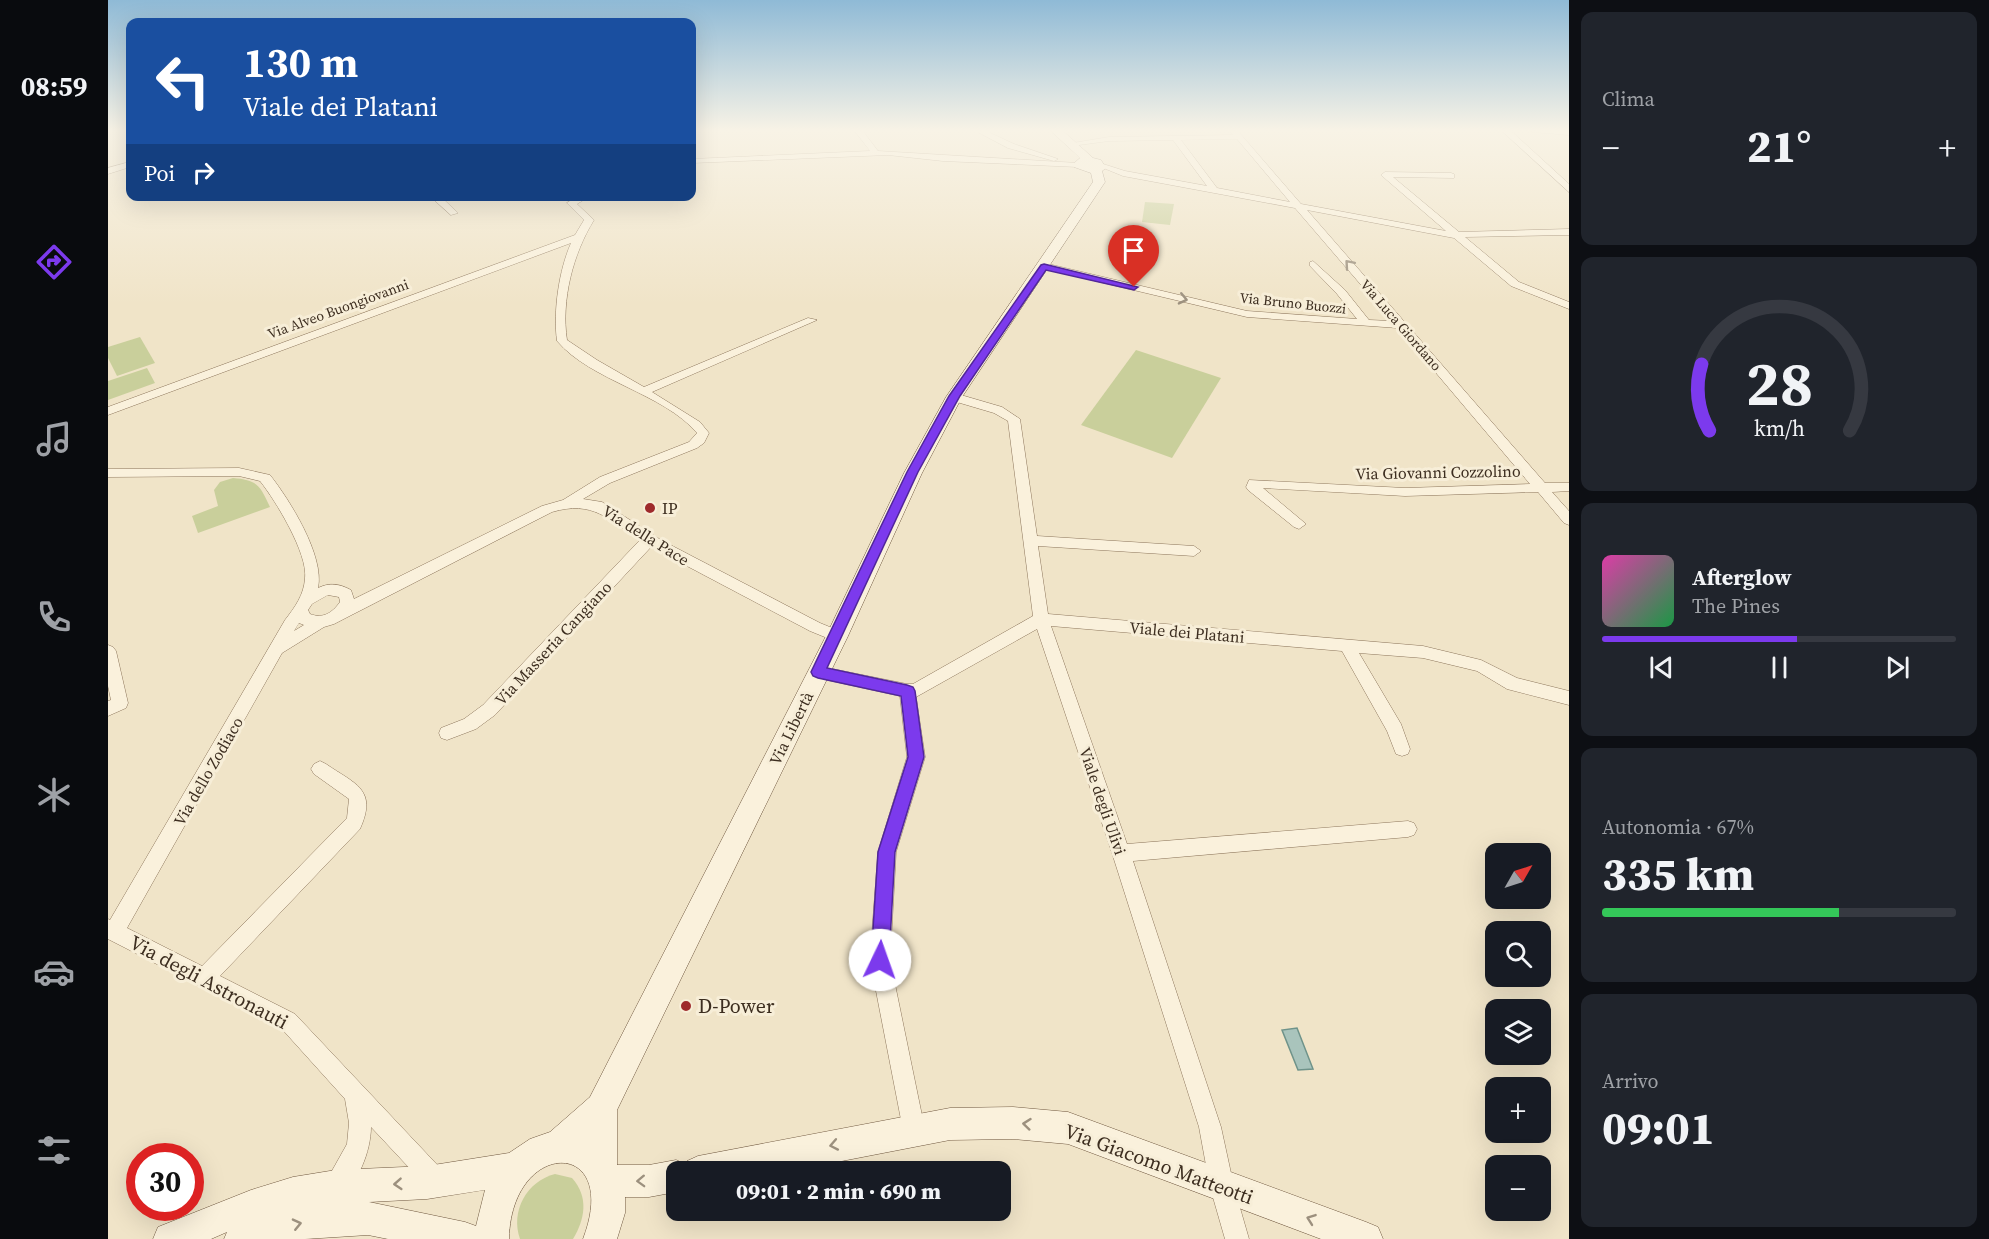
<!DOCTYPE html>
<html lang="it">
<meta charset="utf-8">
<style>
:root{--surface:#171b24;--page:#20242c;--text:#f1f3f6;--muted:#9ea1a6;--line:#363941;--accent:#7c3aed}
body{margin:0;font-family:"Source Serif 4",serif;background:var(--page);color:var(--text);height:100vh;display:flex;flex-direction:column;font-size:22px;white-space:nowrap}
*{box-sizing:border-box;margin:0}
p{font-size:20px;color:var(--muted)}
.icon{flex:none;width:33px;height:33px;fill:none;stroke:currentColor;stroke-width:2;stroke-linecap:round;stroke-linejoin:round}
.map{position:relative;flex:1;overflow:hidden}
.details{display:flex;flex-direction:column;gap:12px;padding:12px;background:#0d0f14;width:420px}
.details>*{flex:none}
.banner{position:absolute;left:18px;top:18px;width:570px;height:183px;border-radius:12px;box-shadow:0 6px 24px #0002;background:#1a4fa0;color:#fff;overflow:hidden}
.needle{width:39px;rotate:51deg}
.tools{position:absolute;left:1377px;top:843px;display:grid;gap:12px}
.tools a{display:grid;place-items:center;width:66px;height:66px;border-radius:12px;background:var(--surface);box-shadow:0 6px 24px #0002;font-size:30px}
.speed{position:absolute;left:18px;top:1143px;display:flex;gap:12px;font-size:30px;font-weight:700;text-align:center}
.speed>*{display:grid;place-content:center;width:78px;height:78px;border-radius:50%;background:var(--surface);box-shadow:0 6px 24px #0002;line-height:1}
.speed .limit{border:9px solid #d22;background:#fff;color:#111}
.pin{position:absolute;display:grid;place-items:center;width:51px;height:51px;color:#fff;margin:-62px -26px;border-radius:50% 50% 50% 0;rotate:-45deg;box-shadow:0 0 6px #0007}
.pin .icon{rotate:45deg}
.me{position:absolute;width:66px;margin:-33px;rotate:3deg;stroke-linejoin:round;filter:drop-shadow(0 0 4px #0008)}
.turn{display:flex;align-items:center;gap:21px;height:126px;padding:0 18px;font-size:27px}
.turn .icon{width:78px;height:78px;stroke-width:2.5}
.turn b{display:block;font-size:42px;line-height:51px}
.then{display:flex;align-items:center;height:57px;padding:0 18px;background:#0003;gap:12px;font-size:22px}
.big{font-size:45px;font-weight:800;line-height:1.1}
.details .card{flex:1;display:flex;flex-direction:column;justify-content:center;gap:9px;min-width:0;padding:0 21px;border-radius:12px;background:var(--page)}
.details .dial{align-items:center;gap:0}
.dial svg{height:156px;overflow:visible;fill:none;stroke:var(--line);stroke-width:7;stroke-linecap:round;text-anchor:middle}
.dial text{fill:var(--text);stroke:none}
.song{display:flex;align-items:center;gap:18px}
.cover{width:72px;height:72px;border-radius:9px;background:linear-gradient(135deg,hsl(320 70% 55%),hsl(140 70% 35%))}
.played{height:6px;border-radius:3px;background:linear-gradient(90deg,var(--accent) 55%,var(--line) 55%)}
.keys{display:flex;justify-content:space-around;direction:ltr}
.heat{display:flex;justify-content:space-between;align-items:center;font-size:33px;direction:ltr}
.charge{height:9px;border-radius:4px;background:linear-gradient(90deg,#34c759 67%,var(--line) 0)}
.trip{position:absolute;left:558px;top:1161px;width:345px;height:60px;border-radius:12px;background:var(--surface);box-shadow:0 6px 24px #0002;font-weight:800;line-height:60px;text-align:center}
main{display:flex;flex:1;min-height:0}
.tab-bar{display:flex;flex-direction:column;width:108px;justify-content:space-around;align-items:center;background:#090b0e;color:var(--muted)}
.tab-bar .icon{width:42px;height:42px}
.tab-bar .current{color:var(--accent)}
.tab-bar b{font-size:27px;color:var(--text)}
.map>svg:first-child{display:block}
</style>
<main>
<nav class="tab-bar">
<b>08:59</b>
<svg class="icon current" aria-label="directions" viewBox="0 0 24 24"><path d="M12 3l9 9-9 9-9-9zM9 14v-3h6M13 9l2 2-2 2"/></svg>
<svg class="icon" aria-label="music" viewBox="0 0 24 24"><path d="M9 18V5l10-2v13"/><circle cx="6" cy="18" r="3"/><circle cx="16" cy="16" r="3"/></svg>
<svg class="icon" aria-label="phone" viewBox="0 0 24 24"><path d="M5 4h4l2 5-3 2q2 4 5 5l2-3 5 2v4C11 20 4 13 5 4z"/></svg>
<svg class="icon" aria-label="climate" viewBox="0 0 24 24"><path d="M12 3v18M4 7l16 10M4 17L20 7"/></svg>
<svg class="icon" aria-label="car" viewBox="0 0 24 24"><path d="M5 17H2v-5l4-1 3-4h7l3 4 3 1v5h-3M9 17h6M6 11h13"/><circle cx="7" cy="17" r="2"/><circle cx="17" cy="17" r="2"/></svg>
<svg class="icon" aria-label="filters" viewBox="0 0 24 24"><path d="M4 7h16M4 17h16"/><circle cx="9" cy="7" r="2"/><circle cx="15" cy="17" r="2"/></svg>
</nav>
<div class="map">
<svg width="1461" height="1239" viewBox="0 0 1461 1239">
<rect width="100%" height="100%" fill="#f0e4c8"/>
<!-- green -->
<g fill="#c9cf9b">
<path d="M1037 202 1066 204 1062 225 1034 222Z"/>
<path d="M32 337 47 363 9 376 0 358V347Z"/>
<path d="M1028 350 1113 378 1064 458 973 425Z"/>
<path d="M39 368 47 383 0 400V381Z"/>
<path d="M125 478C150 480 152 486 162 507L90 533 84 516 110 506 106 490 112 482Z"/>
<path d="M447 1174 464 1178C481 1197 477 1219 465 1239H412C402 1211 419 1181 447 1174Z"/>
</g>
<!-- water -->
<path fill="#a9c4bc" stroke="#6f938a" stroke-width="1.5" d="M1189 1028 1205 1069 1190 1070 1174 1030Z"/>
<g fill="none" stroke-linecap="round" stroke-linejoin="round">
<!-- street casing -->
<g stroke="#8d765c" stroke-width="1">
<g id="street">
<path d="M746 130H754L770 151 970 163 974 165 970 167 835 161 780 155 584 163V159L762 151Z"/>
<path d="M866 130H876L906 144 950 159 946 161 900 148Z"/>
<path d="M1121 130H1129L1193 204 1338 231 1273 175 1277 172 1343 173 1346 174V178L1285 177 1351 232 1461 229V235L1357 237 1411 282 1461 302V309L1403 286 1346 238 1199 210 1437 483H1461V491L1444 492 1461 511V525L1456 523 1430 492 1297 496 1155 488 1198 524 1191 529 1186 527 1140 490 1138 487 1141 480 1297 488 1422 484 1290 328 1139 317 933 268 931 266 936 263 1139 311 1249 319 1229 294 1202 266V262L1205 261 1237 290 1261 320 1284 321 1187 208 1015 176 988 165 992 163 1017 171 1099 186 1065 140 1001 141 963 146 959 144 1001 137 1125 135ZM1129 139 1182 202 1109 188 1073 140Z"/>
<path d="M1393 130H1402L1461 184V192Z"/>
<path d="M1421 130 1461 131V135L1425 132Z"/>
<path d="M22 162V167L0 174V168Z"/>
<path d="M322 196H332L350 213 343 215Z"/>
<path d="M470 196H482L469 204 486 220C465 254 453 300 459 340L489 360 536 387 700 318 709 320 544 392 592 422 601 433 596 443 589 448 502 483 475 499 494 502 553 540 712 623 734 632 737 636 734 640 729 642 702 631 543 547 387 715 368 729 339 740 333 738 331 733 333 728 356 719 375 705 532 540C500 519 485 500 444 512L226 624 216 627 174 653 19 928 94 966 239 818 241 799 206 774 203 769 206 764 212 761 218 764C247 784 270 789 252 829L112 976 187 1014 336 1172 340 1180 336 1188 328 1192 320 1188 263 1127C263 1150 250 1187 228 1197L220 1193 216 1185 239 1144 241 1123 237 1099 173 1028 0 939V919L2 920 177 620C187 607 196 595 197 578 200 554 168 501 152 481L131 476 0 477V469L131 468 162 475C181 499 217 556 210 588 222 582 232 584 243 590L246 599 434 506 455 500 492 477 581 442 589 433C555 393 483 381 449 341 445 311 451 270 463 243L0 415V407L467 235 476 220 459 203ZM220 595 231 597 232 602C224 613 215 619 202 614L200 610 204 604ZM191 623 196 625 186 631Z"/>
<path d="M846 393 894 407 912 419 929 536 1086 546 1093 551 1086 556 930 546 940 614 1315 646 1373 660 1409 678 1461 691V705L1399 689 1369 671 1315 658 1251 653 1293 724 1302 749 1300 754 1294 756 1288 754 1279 731 1234 651 943 626 1019 844 1300 821 1306 823 1309 829 1306 835 1300 837 1025 861 1113 1127 1126 1187 1141 1239H1117L1102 1187 1091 1127 1004 853 929 629 808 697 817 757 788 852 782 960 817 1130 814 1138 806 1141 798 1138 795 1130 762 960 770 852 799 757 792 696 710 678 704 677 702 672 704 667 710 666 799 684H805L925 616 900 421 886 413 842 400 840 397Z"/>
<path d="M0 645 5 647 8 651 20 703 18 708 0 716V701L3 700 0 686Z"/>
</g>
</g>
<!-- secondary casing -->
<g stroke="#6f573f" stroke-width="1">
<path id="secondary" d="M942 130H954L985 158 993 160 998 168 994 171 997 182 854 397 814 473 740 636 509 1110V1165H541L568 1160 577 1164 579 1161 590 1156 842 1108 905 1107 960 1112 1258 1222 1270 1227 1275 1239H1213L960 1144 905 1139 842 1140 677 1172H568V1192L541 1197H517V1213L509 1239H475C514 1137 403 1138 401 1239H280L260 1235 197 1239H116L119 1232 103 1239H45L50 1227 143 1190 185 1177 228 1170 319 1166 401 1153 422 1139 442 1132 482 1097 718 636 796 473 838 397 985 182 983 173 966 167 964 165 972 158ZM377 1190 368 1226 357 1222 261 1202 319 1199Z"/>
</g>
<!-- street -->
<use href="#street" fill="#faf1dc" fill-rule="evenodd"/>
<!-- secondary -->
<use href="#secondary" fill="#faf1dc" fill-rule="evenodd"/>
</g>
<!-- one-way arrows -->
<defs><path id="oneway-chevron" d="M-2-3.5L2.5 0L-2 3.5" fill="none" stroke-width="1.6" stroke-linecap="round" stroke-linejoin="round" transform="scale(1.5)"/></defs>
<g stroke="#9c907e">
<use href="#oneway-chevron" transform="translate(1241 264) rotate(-131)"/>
<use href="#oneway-chevron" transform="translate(1075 299) rotate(13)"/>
<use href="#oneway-chevron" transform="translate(919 1124) rotate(-174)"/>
<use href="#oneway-chevron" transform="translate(726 1145) rotate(169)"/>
<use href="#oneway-chevron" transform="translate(533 1181) rotate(178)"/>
<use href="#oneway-chevron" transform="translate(290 1184) rotate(176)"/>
<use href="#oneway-chevron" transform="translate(1203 1219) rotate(-160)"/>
<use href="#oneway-chevron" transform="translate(189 1224) rotate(-13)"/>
</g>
<!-- sky -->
<linearGradient id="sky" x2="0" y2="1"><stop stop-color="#8fbad6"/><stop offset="0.43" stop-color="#f8f3e6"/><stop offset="1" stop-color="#f8f3e6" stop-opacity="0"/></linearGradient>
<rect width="1461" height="304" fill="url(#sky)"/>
<!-- route -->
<path fill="#7c3aed" stroke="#51269a" stroke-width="1.5" d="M936 264 1030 287 1026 290 938 270 852 396 810 472 719 668 799 685 805 687 807 691 816 757 787 852 781 960 778 966 772 969 765 966 763 960 770 852 800 757 793 696 710 678 705 676 703 672 799 472 841 396 933 265Z"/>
<!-- markers -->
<g fill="#9e2a2b" stroke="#f7eed8" stroke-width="2">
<circle cx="542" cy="508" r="6"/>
<circle cx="578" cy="1006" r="6"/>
</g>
<g text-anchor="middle" stroke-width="6" stroke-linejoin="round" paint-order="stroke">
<!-- far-street labels -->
<g font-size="14" fill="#3d2e20" stroke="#f7eed8">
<text transform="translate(1185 303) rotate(6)" y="5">Via Bruno Buozzi</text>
<text transform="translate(230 309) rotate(-20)" y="5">Via Alveo Buongiovanni</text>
<text transform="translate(1293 325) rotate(49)" y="5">Via Luca Giordano</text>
</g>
<!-- street labels -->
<g font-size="16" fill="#3d2e20" stroke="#f7eed8">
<text transform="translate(1330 472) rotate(-1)" y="6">Via Giovanni Cozzolino</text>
<text transform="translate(538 535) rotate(32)" y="6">Via della Pace</text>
<text transform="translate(1079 632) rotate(5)" y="6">Viale dei Platani</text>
<text transform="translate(445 643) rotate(-47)" y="6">Via Masseria Cangiano</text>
<text transform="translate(683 728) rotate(-64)" y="6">Via Libertà</text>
<text transform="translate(100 771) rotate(-60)" y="6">Via dello Zodiaco</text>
<text transform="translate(995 801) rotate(71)" y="6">Viale degli Ulivi</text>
</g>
<!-- poi labels -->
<g font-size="16" fill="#3d2e20" stroke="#f7eed8" text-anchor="start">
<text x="554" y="514">IP</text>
</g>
<!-- near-street labels -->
<g font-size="20" fill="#3d2e20" stroke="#f7eed8">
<text transform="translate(101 982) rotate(28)" y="7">Via degli Astronauti</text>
<text transform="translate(1051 1164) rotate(20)" y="7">Via Giacomo Matteotti</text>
</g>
<!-- near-poi labels -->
<g font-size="20" fill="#3d2e20" stroke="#f7eed8" text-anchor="start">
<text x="590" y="1013">D-Power</text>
</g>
</g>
</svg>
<div class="tools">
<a><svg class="needle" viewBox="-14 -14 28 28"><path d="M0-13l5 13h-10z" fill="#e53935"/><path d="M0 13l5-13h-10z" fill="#9ea1a6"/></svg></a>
<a><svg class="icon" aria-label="search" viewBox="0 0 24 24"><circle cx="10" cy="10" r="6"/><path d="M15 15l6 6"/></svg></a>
<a><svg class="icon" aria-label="layers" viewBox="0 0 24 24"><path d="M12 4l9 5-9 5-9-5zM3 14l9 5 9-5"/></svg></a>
<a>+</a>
<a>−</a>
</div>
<div class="speed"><div class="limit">30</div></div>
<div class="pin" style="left:1026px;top:287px;background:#d93025"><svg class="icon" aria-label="arrive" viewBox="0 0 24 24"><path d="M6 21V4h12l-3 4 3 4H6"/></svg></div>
<svg class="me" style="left:772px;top:960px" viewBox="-20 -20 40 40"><circle r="19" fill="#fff"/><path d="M0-13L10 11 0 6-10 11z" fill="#7c3aed"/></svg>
<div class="trip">09:01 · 2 min · 690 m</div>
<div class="banner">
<div class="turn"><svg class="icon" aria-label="left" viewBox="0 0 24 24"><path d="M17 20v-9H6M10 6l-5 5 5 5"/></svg><div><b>130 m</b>Viale dei Platani</div></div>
<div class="then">Poi<svg class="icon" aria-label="right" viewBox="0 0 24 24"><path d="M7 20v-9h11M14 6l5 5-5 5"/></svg></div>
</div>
</div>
<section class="details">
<div class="card"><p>Clima</p>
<div class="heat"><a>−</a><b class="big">21°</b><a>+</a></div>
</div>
<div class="card dial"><svg viewBox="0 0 100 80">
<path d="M14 69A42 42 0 1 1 86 69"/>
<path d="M14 69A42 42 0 0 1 10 35" stroke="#7c3aed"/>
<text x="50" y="56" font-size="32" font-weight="700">28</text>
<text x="50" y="72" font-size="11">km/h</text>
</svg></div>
<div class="card">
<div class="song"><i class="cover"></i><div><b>Afterglow</b><p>The Pines</p></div></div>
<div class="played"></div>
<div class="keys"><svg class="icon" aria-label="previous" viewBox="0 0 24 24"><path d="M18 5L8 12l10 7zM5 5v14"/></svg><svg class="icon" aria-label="pause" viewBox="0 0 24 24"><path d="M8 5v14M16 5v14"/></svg><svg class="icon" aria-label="next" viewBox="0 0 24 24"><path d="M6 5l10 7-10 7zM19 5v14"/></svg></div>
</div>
<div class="card"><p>Autonomia · 67%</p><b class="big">335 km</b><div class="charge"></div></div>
<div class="card"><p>Arrivo</p><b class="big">09:01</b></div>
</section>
</main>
